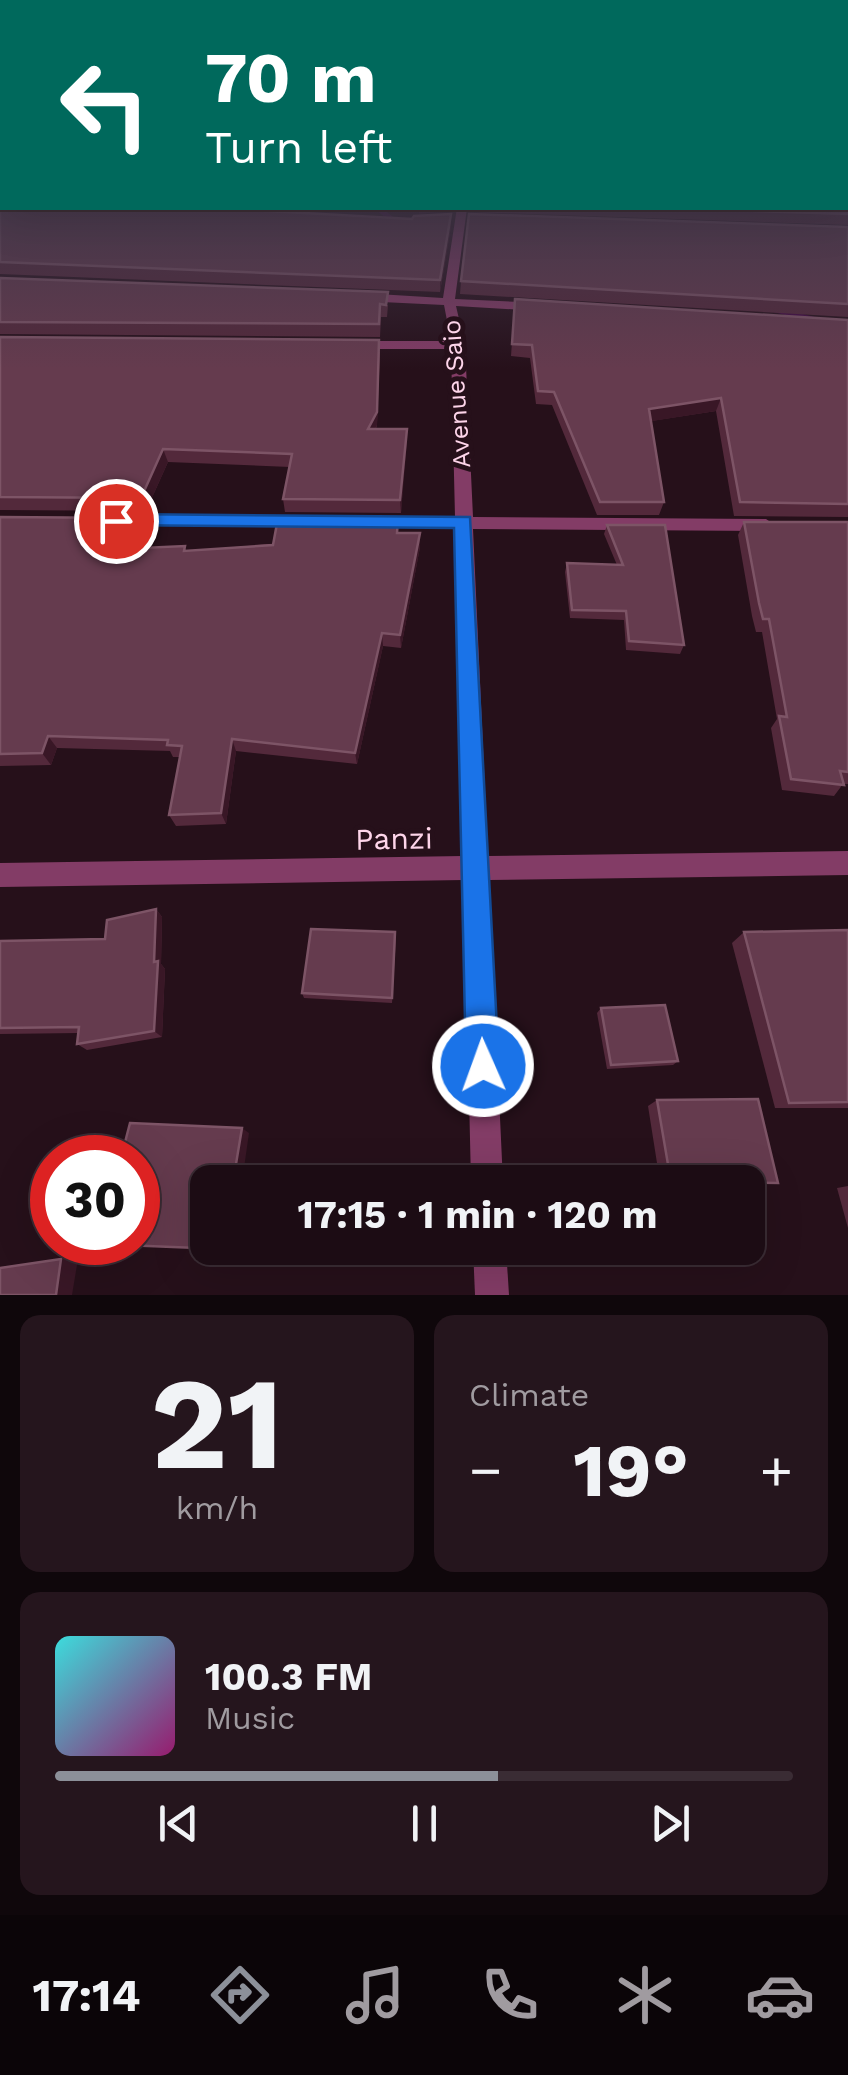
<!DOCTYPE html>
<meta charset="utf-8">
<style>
:root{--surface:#1c0c14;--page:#25151d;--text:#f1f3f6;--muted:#a09ba0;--line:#3a2c34;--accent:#8c9099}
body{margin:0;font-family:"Work Sans",sans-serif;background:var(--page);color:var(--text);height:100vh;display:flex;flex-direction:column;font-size:38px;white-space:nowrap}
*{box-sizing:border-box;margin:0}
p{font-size:32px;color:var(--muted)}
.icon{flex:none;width:55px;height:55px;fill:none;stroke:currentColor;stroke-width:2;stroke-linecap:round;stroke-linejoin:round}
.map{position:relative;height:1295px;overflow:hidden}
.sheet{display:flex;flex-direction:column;gap:20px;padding:20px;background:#0f070b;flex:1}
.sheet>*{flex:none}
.hud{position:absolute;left:0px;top:0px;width:850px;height:210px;box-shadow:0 10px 40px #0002,0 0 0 2px var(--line);background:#00695c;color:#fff;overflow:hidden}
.speed{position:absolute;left:30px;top:1135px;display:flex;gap:20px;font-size:50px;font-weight:700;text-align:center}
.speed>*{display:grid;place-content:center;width:130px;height:130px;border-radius:50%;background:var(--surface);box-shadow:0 10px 40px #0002,0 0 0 2px var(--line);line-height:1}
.speed .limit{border:15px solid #d22;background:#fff;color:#111}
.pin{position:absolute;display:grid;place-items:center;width:85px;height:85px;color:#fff;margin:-42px;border:5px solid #fff;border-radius:50%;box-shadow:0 2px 10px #0007}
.me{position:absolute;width:110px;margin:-55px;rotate:358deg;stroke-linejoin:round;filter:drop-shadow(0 0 8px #0008)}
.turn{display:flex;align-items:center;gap:35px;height:210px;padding:0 40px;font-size:45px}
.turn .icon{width:130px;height:130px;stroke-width:2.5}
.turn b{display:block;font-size:70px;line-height:85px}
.big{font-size:75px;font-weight:700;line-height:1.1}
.sheet .card{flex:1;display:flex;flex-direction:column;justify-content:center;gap:15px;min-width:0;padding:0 35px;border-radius:20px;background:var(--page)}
.sheet .dial{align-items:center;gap:0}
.dial b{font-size:130px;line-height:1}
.song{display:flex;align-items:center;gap:30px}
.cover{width:120px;height:120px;border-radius:15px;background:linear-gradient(135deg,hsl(180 70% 55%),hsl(320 70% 35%))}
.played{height:10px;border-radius:5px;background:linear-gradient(90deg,var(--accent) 60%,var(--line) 60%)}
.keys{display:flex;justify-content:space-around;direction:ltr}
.heat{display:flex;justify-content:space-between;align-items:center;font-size:55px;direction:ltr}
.sheet .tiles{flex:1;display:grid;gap:20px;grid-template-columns:1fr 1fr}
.card:last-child{grid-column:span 2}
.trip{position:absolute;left:190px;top:1165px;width:575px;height:100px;border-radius:20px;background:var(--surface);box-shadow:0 10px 40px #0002,0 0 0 2px var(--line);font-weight:700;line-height:100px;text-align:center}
.dock{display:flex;height:160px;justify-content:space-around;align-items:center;background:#0b0508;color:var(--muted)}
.dock .icon{width:70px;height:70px}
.dock .selected{color:var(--accent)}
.dock b{font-size:45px;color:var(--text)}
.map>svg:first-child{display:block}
</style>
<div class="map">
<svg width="848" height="1295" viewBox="0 0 848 1295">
<rect width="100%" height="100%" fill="#26101a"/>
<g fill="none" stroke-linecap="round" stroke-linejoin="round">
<!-- stream -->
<g fill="#430b43" fill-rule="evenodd">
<path d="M374 208H382L410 231 403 233Z"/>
<path d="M773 306 848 326V332L770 311V307Z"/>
</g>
<!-- minor -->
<g fill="#833c66" fill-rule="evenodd">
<path d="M457 208H467L455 299 542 303 548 307 542 311 456 306 465 345 473 517 766 519 775 525 766 531 473 529 488 856 848 851V875L489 880 503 1182H471L464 880 0 887V863L463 856 456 528H375L366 522 375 516 455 517 451 349H355L348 345 355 341H451L444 305 361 301 355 297 361 293 443 298Z"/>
<path d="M110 515H301L310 521 301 527 104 525 101 521Z"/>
<path d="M473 1248H506L509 1295H475Z"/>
</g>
</g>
<!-- wall -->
<g fill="#53293b">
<path d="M0 188 2 208 451 226 440 292 0 274Z"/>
<path d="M848 206V225L470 212V208H848Z"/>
<path d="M247 208H303L300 211Z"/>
<path d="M848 227V317L460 294 461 281Z"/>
<path d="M0 278 388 305 387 317H381L380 337 0 334Z"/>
<path d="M515 299 848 320V517L734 516 716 411 651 421 664 502 659 515H597L552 405 536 404 530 358 511 356Z"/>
<path d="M0 337 380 352 377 425 376 429H407L401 513 285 512 283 499 290 467 168 462 146 511 0 510Z"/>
<path d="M0 517 138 531 130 549 187 551 399 533H420V547L401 648 383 646 357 764 236 751 226 824 176 826 169 815 180 757H173L170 751 57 748 51 765 0 766Z"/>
<path d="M744 522H848V784H843L834 796 782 790 771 728 777 719 762 632H756L752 616 738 535Z"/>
<path d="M607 525 684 645 680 654 626 650 624 620 570 618 565 572 567 563 617 565 604 534Z"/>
<path d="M156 909 162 917 161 964 165 969 162 1037 87 1050 77 1044 79 1033 0 1034V941L105 939Z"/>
<path d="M848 930V1108H775L732 943 744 932Z"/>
<path d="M396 938 392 1003 304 998 302 993Z"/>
<path d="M601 1008 678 1061 673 1065 607 1069 597 1013Z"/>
<path d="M657 1100 778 1183 748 1186V1182H660L648 1106Z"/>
<path d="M848 1186V1228L837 1188Z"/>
</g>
<!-- shaded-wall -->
<g fill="#391726">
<path d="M419 208H453V210L419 214Z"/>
<path d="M451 214V226L440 292V280Z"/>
<path d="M379 340 377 425 369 442 368 429Z"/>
<path d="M721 398 716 411 646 422 649 409Z"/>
<path d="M407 429V442L401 513 400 500Z"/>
<path d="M163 449 168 462 146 511 141 498Z"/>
<path d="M133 518 138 531 124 563 119 549Z"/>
<path d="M420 533V547L401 648 400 635Z"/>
<path d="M382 633 383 646 357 764 355 753Z"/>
<path d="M48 736 57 748 51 765 42 753Z"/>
<path d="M232 739 236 751 226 824 221 813Z"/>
<path d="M156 909 162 917 161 964 165 969 162 1037 154 1031Z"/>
<path d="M242 1128 249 1133 242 1182H233Z"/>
<path d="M61 1259H78L72 1295H56Z"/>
</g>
<!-- building -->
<g fill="#653b4e" stroke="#7d5466" stroke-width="2.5">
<path d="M0 188H2V208H214L412 219 414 216 451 214 440 280 0 262Z"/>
<path d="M848 206V214L666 208H848Z"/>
<path d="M469 214 848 227V304L461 281Z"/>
<path d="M0 278 388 292 386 305 380 304 379 324 0 322Z"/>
<path d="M515 299 848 320V504L740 502 721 398 649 409 664 502H600L554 392 538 391 532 345 512 344Z"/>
<path d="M0 337 379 340 377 412 368 429H407L400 500 283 499 292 454 163 449 141 498 0 497Z"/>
<path d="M0 517 133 518 119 549 185 546 184 551 273 545 278 518 398 519 397 533H420L400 635 382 633 355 753 232 739 221 813 169 815 182 746 167 745 168 740 48 736 42 753 0 754Z"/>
<path d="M744 522H848V772L840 771 844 785 791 779 779 716 787 717 769 619H763L759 603Z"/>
<path d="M607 525H665L684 645 629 641 626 611 572 610 567 563 623 565Z"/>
<path d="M156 909 154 962 158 961 154 1031 77 1044 79 1027 0 1028V941L105 939 107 920Z"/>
<path d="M311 929 395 932 392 998 302 993Z"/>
<path d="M848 930V1102L789 1103 744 932Z"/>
<path d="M665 1005 678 1061 611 1065 601 1008Z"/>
<path d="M758 1099 778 1183 671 1182 657 1100Z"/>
<path d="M130 1123 242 1128 233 1182H208V1248H223L222 1249 99 1244V1242H138V1158H121Z"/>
<path d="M61 1259 56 1295H0V1268Z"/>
</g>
<!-- sky -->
<linearGradient id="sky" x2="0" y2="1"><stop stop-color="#15090e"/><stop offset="0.51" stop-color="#413749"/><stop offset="1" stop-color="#413749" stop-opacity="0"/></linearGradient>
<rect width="848" height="369" fill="url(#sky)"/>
<!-- route -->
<path fill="#1a73e8" stroke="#114b97" stroke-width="2.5" d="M116 514 470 517 499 1066 495 1078 483 1082 471 1078 466 1066 454 528 109 525V516Z"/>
<g text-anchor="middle" stroke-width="10" stroke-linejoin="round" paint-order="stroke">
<!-- street labels -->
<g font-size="25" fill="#fed5ea" stroke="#26101a">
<text transform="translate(456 394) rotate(-94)" y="9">Avenue Saio</text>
</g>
<!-- near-street labels -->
<g font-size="30" fill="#fed5ea" stroke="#26101a">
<text transform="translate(394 839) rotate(-1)" y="10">Panzi</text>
</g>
</g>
</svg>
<div class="speed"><div class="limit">30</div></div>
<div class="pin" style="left:116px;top:521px;background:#d93025"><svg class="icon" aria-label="arrive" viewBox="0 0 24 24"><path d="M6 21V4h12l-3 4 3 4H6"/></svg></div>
<svg class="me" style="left:483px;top:1066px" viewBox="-20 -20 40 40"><circle r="17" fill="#1a73e8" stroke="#fff" stroke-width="3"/><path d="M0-11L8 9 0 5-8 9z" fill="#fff"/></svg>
<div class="trip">17:15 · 1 min · 120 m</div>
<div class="hud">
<div class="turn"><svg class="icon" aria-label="left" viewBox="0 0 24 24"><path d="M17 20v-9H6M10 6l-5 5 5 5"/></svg><div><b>70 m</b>Turn left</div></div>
</div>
</div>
<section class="sheet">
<div class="tiles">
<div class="card dial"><b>21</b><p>km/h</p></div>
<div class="card"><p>Climate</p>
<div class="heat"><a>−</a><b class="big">19°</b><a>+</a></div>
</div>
<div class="card">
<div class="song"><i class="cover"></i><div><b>100.3 FM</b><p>Music</p></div></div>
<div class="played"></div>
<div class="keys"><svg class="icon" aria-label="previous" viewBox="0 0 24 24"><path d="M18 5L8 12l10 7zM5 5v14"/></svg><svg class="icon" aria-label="pause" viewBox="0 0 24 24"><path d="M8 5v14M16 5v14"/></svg><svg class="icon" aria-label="next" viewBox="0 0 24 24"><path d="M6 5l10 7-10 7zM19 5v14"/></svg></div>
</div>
</div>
</section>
<nav class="dock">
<b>17:14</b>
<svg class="icon selected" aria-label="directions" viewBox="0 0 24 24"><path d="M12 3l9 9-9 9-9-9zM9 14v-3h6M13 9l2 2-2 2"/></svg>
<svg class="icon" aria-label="music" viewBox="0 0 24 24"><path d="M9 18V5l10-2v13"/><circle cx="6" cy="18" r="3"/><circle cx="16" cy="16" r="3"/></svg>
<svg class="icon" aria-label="phone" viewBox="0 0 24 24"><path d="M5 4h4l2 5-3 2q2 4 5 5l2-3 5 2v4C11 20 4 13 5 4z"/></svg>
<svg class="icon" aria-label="climate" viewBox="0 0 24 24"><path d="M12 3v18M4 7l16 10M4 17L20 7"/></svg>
<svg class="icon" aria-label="car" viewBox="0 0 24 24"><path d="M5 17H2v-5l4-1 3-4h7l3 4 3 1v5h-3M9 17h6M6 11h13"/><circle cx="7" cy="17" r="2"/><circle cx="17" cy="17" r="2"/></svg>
</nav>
